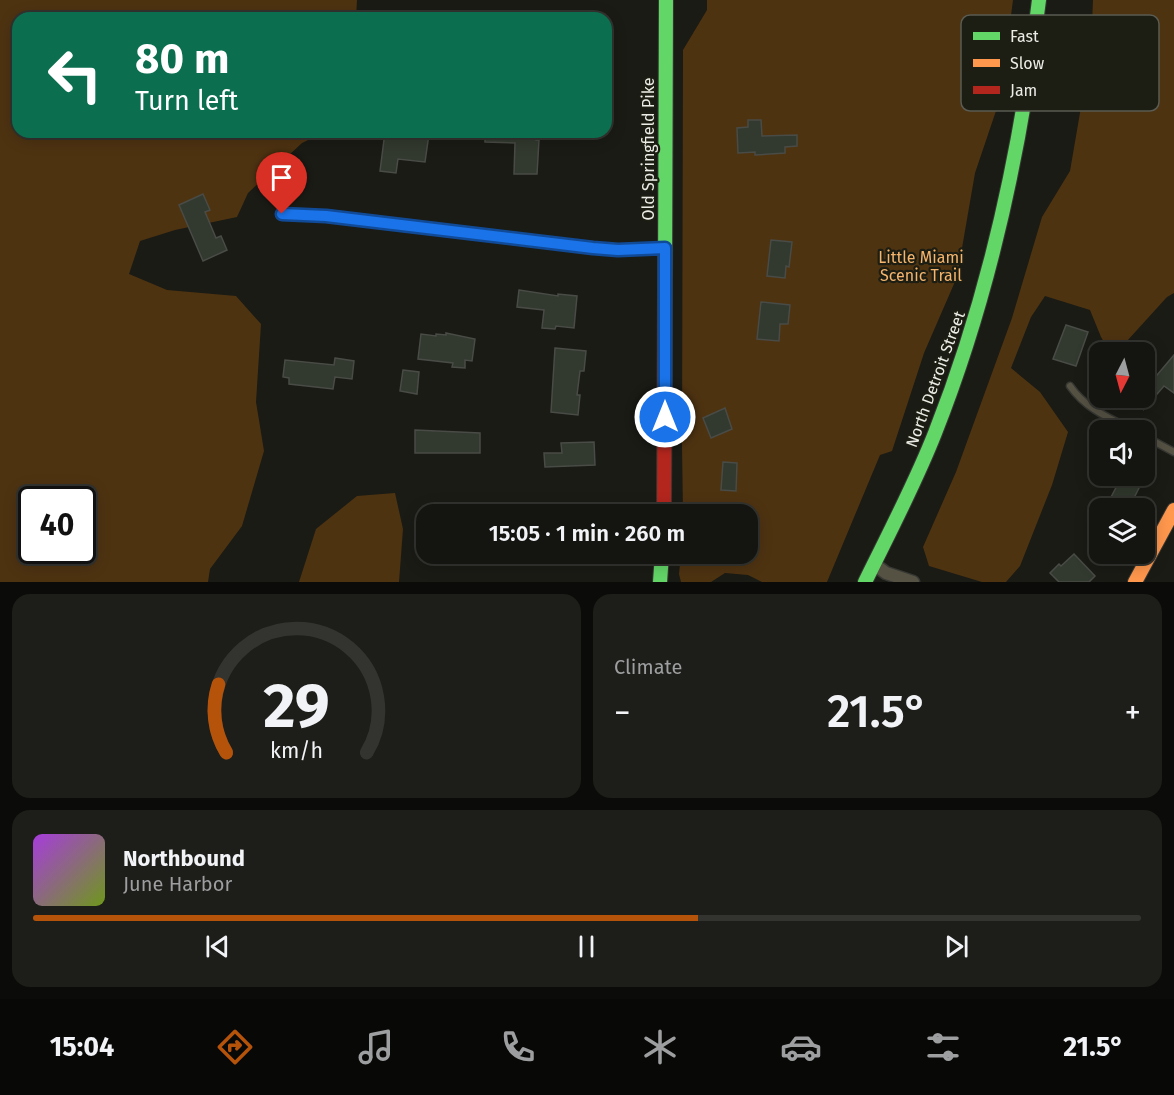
<!DOCTYPE html>
<meta charset="utf-8">
<style>
:root{--surface:#141410;--page:#1d1d19;--text:#f1f3f6;--muted:#9d9e9f;--line:#333330;--accent:#b45309}
body{margin:0;font-family:"Fira Sans",sans-serif;background:var(--page);color:var(--text);height:100vh;display:flex;flex-direction:column;font-size:22px;white-space:nowrap}
*{box-sizing:border-box;margin:0}
p{font-size:20px;color:var(--muted)}
.icon{flex:none;width:33px;height:33px;fill:none;stroke:currentColor;stroke-width:2;stroke-linecap:round;stroke-linejoin:round}
.map{position:relative;height:582px;overflow:hidden}
.details{display:flex;flex-direction:column;gap:12px;padding:12px;background:#0b0b09;flex:1}
.details>*{flex:none}
.top-card{position:absolute;left:12px;top:12px;width:600px;height:126px;border-radius:18px;box-shadow:0 3px 15px #0003,0 0 0 2px var(--line);background:#0b6e4f;color:#fff;overflow:hidden}
.needle{width:39px;rotate:186deg}
.controls{position:absolute;left:1089px;top:342px;display:grid;gap:12px}
.controls a{display:grid;place-items:center;width:66px;height:66px;border-radius:12px;background:var(--surface);box-shadow:0 3px 15px #0003,0 0 0 2px var(--line);font-size:30px}
.speed{position:absolute;left:18px;top:486px;display:flex;gap:12px;font-size:30px;font-weight:700;text-align:center}
.speed>*{display:grid;place-content:center;width:78px;height:78px;border-radius:50%;background:var(--surface);box-shadow:0 3px 15px #0003,0 0 0 2px var(--line);line-height:1}
.speed .limit{border:3px solid #111;border-radius:9px;background:#fff;color:#111}
.pin{position:absolute;display:grid;place-items:center;width:51px;height:51px;color:#fff;margin:-62px -26px;border-radius:50% 50% 50% 0;rotate:-45deg;box-shadow:0 0 6px #0007}
.pin .icon{rotate:45deg}
.me{position:absolute;width:66px;margin:-33px;rotate:0deg;stroke-linejoin:round;filter:drop-shadow(0 0 4px #0008)}
.turn{display:flex;align-items:center;gap:21px;height:126px;padding:0 24px;font-size:27px}
.turn .icon{width:78px;height:78px;stroke-width:2.5}
.turn b{display:block;font-size:42px;line-height:51px}
.big{font-size:45px;font-weight:600;line-height:1.1}
.details .card{flex:1;display:flex;flex-direction:column;justify-content:center;gap:9px;min-width:0;padding:0 21px;border-radius:18px;background:var(--page)}
.details .dial{align-items:center;gap:0}
.dial svg{height:156px;overflow:visible;fill:none;stroke:var(--line);stroke-width:7;stroke-linecap:round;text-anchor:middle}
.dial text{fill:var(--text);stroke:none}
.song{display:flex;align-items:center;gap:18px}
.cover{width:72px;height:72px;border-radius:9px;background:linear-gradient(135deg,hsl(280 70% 55%),hsl(80 70% 35%))}
.played{height:6px;border-radius:3px;background:linear-gradient(90deg,var(--accent) 60%,var(--line) 60%)}
.keys{display:flex;justify-content:space-around;direction:ltr}
.heat{display:flex;justify-content:space-between;align-items:center;font-size:33px;direction:ltr}
.details .tiles{flex:1;display:grid;gap:12px;grid-template-columns:1fr 1fr}
.card:last-child{grid-column:span 2}
.trip{position:absolute;left:416px;top:504px;width:342px;height:60px;border-radius:18px;background:var(--surface);box-shadow:0 3px 15px #0003,0 0 0 2px var(--line);font-weight:600;line-height:60px;text-align:center}
.tabs{display:flex;height:96px;justify-content:space-around;align-items:center;background:#080806;color:var(--muted)}
.tabs .icon{width:42px;height:42px}
.tabs .on{color:var(--accent)}
.tabs b{font-size:27px;color:var(--text)}
.map>svg:first-child{display:block}
</style>
<div class="map">
<svg width="1174" height="582" viewBox="0 0 1174 582">
<rect width="100%" height="100%" fill="#1a1b15"/>
<!-- green -->
<g fill="#4e3311" fill-rule="evenodd">
<path d="M0 0H357L356 18H18V132H324L302 143 248 193 237 217 175 230 140 241 129 274 167 290 236 296 261 324 256 402 264 451 242 526 210 569 208 582H0ZM32 500H82V550H32Z"/>
<path d="M707 0H1013L1000 99 975 173 957 277 924 353 892 451 880 455 827 582H762L748 575 725 573 711 582H681L679 574 681 554H747V514H683L682 445 683 50 707 10Z"/>
<path d="M1093 0H1174V293L1167 297 1117 352H1110L1101 337 1090 310 1045 296 1031 317 1011 368 1040 392 1068 432 1052 485 1020 566 1006 582H982L929 566 923 547 956 472 1012 318 1042 217 1070 171 1091 49Z"/>
<path d="M395 493 403 529 399 582H299L316 529 357 496Z"/>
</g>
<!-- building -->
<g fill="#32392e" stroke="#494b46" stroke-width="1.5">
<path d="M748 120H761L762 136 797 135V146L785 147V153L755 155V152L738 153 737 128 748 127Z"/>
<path d="M385 132 429 134 425 162 398 159 396 173 380 171Z"/>
<path d="M485 132H536V140H539L537 174H514L515 143 485 142Z"/>
<path d="M203 194 210 210 205 212 216 238 221 236 227 250 203 261 179 205Z"/>
<path d="M771 240 792 242 789 267 786 266 785 278 767 276Z"/>
<path d="M519 290 558 296V294L577 296 574 328 556 326 555 329 542 328 544 310 517 307Z"/>
<path d="M761 302 790 305 788 324H780L779 341 757 339Z"/>
<path d="M1066 325 1088 332 1076 366 1053 359Z"/>
<path d="M446 333 475 339 472 361 465 360V368L452 367 453 363 418 359 421 334 436 336V334L446 335Z"/>
<path d="M555 348 586 351 584 371H580L577 395H580L578 415 551 412Z"/>
<path d="M1174 355V393L1164 386 1144 409V374L1152 381Z"/>
<path d="M335 358 354 361 352 379 335 377 333 389 289 384V378L283 377 285 360 334 365Z"/>
<path d="M403 370 419 372 417 394 400 391Z"/>
<path d="M725 408 732 429 711 438 703 418Z"/>
<path d="M415 430 480 433V453H415Z"/>
<path d="M594 442 595 465 545 467 544 453H562L561 443Z"/>
<path d="M723 462 737 463 736 491 721 490Z"/>
<path d="M1122 476H1145L1129 508H1114L1107 505Z"/>
<path d="M1074 554 1095 576 1089 582H1059L1050 573 1059 564 1061 566Z"/>
</g>
<g fill="none" stroke-linecap="round" stroke-linejoin="round">
<!-- lane casing -->
<g stroke="#373833" stroke-width="9">
<g id="lane">
<path d="M282 214 326 216 593 248 618 250 664 248"/>
<path d="M1070 386C1086 409 1109 418 1133 430"/>
<path d="M1144 436 1174 452"/>
</g>
</g>
<!-- street casing -->
<g stroke="#373833" stroke-width="15">
<path id="street" d="M874 564 886 573 913 582"/>
</g>
<!-- fast casing -->
<g stroke="#373833" stroke-width="16">
<g id="fast">
<path d="M665 286 666 0"/>
<path d="M660 582 662 554"/>
<path d="M865 582C889 533 915 484 935 433 990 294 1021 149 1039 0"/>
</g>
</g>
<!-- slow casing -->
<g stroke="#373833" stroke-width="16">
<path id="slow" d="M1135 582 1174 510"/>
</g>
<!-- jam casing -->
<g stroke="#373833" stroke-width="16">
<path id="jam" d="M664 514 665 286"/>
</g>
<!-- lane -->
<use href="#lane" stroke="#555244" stroke-width="6"/>
<!-- street -->
<use href="#street" stroke="#555244" stroke-width="12"/>
<!-- fast -->
<use href="#fast" stroke="#63d668" stroke-width="14"/>
<!-- slow -->
<use href="#slow" stroke="#ff974d" stroke-width="14"/>
<!-- jam -->
<use href="#jam" stroke="#b3261e" stroke-width="14"/>
</g>
<g fill="none" stroke-linecap="round" stroke-linejoin="round">
<!-- route casing -->
<g stroke="#114b97" stroke-width="15">
<path id="route" d="M282 214 326 216 593 248 618 250 665 248V417"/>
</g>
<!-- route -->
<use href="#route" stroke="#1a73e8" stroke-width="10"/>
</g>
<g text-anchor="middle" stroke-width="4.5" stroke-linejoin="round" paint-order="stroke">
<!-- street labels -->
<g font-size="16" fill="#ecede6" stroke="#1c1d13">
<text transform="translate(648 149) rotate(-90)" y="6">Old Springfield Pike</text>
<text transform="translate(935 379) rotate(-70)" y="6">North Detroit Street</text>
</g>
<!-- park labels -->
<g font-size="16" fill="#f6b56c" stroke="#1c1d13">
<text x="921" y="263">Little Miami<tspan x="921" dy="18">Scenic Trail</tspan></text>
</g>
</g>
<!-- legend -->
<rect x="961" y="15" width="198" height="96" rx="9" fill="#1c1d13" stroke="#5a5b52" stroke-width="1.5"/>
<rect x="973" y="32" width="27" height="8" fill="#63d668"/>
<rect x="973" y="59" width="27" height="8" fill="#ff974d"/>
<rect x="973" y="86" width="27" height="8" fill="#b3261e"/>
<g font-size="16" fill="#ecede6">
<text x="1010" y="42">Fast</text>
<text x="1010" y="69">Slow</text>
<text x="1010" y="96">Jam</text>
</g>
</svg>
<div class="controls">
<a><svg class="needle" viewBox="-14 -14 28 28"><path d="M0-13l5 13h-10z" fill="#e53935"/><path d="M0 13l5-13h-10z" fill="#9d9e9f"/></svg></a>
<a><svg class="icon" aria-label="sound" viewBox="0 0 24 24"><path d="M4 9h4l5-4v14l-5-4H4zM17 9q2 3 0 6"/></svg></a>
<a><svg class="icon" aria-label="layers" viewBox="0 0 24 24"><path d="M12 4l9 5-9 5-9-5zM3 14l9 5 9-5"/></svg></a>
</div>
<div class="speed"><div class="limit">40</div></div>
<div class="pin" style="left:282px;top:214px;background:#d93025"><svg class="icon" aria-label="arrive" viewBox="0 0 24 24"><path d="M6 21V4h12l-3 4 3 4H6"/></svg></div>
<svg class="me" style="left:665px;top:417px" viewBox="-20 -20 40 40"><circle r="17" fill="#1a73e8" stroke="#fff" stroke-width="3"/><path d="M0-11L8 9 0 5-8 9z" fill="#fff"/></svg>
<div class="trip">15:05 · 1 min · 260 m</div>
<div class="top-card">
<div class="turn"><svg class="icon" aria-label="left" viewBox="0 0 24 24"><path d="M17 20v-9H6M10 6l-5 5 5 5"/></svg><div><b>80 m</b>Turn left</div></div>
</div>
</div>
<section class="details">
<div class="tiles">
<div class="card dial"><svg viewBox="0 0 100 80">
<path d="M14 69A42 42 0 1 1 86 69"/>
<path d="M14 69A42 42 0 0 1 10 34" stroke="#b45309"/>
<text x="50" y="56" font-size="32" font-weight="700">29</text>
<text x="50" y="72" font-size="11">km/h</text>
</svg></div>
<div class="card"><p>Climate</p>
<div class="heat"><a>−</a><b class="big">21.5°</b><a>+</a></div>
</div>
<div class="card">
<div class="song"><i class="cover"></i><div><b>Northbound</b><p>June Harbor</p></div></div>
<div class="played"></div>
<div class="keys"><svg class="icon" aria-label="previous" viewBox="0 0 24 24"><path d="M18 5L8 12l10 7zM5 5v14"/></svg><svg class="icon" aria-label="pause" viewBox="0 0 24 24"><path d="M8 5v14M16 5v14"/></svg><svg class="icon" aria-label="next" viewBox="0 0 24 24"><path d="M6 5l10 7-10 7zM19 5v14"/></svg></div>
</div>
</div>
</section>
<nav class="tabs">
<b>15:04</b>
<svg class="icon on" aria-label="directions" viewBox="0 0 24 24"><path d="M12 3l9 9-9 9-9-9zM9 14v-3h6M13 9l2 2-2 2"/></svg>
<svg class="icon" aria-label="music" viewBox="0 0 24 24"><path d="M9 18V5l10-2v13"/><circle cx="6" cy="18" r="3"/><circle cx="16" cy="16" r="3"/></svg>
<svg class="icon" aria-label="phone" viewBox="0 0 24 24"><path d="M5 4h4l2 5-3 2q2 4 5 5l2-3 5 2v4C11 20 4 13 5 4z"/></svg>
<svg class="icon" aria-label="climate" viewBox="0 0 24 24"><path d="M12 3v18M4 7l16 10M4 17L20 7"/></svg>
<svg class="icon" aria-label="car" viewBox="0 0 24 24"><path d="M5 17H2v-5l4-1 3-4h7l3 4 3 1v5h-3M9 17h6M6 11h13"/><circle cx="7" cy="17" r="2"/><circle cx="17" cy="17" r="2"/></svg>
<svg class="icon" aria-label="filters" viewBox="0 0 24 24"><path d="M4 7h16M4 17h16"/><circle cx="9" cy="7" r="2"/><circle cx="15" cy="17" r="2"/></svg>
<b>21.5°</b>
</nav>
